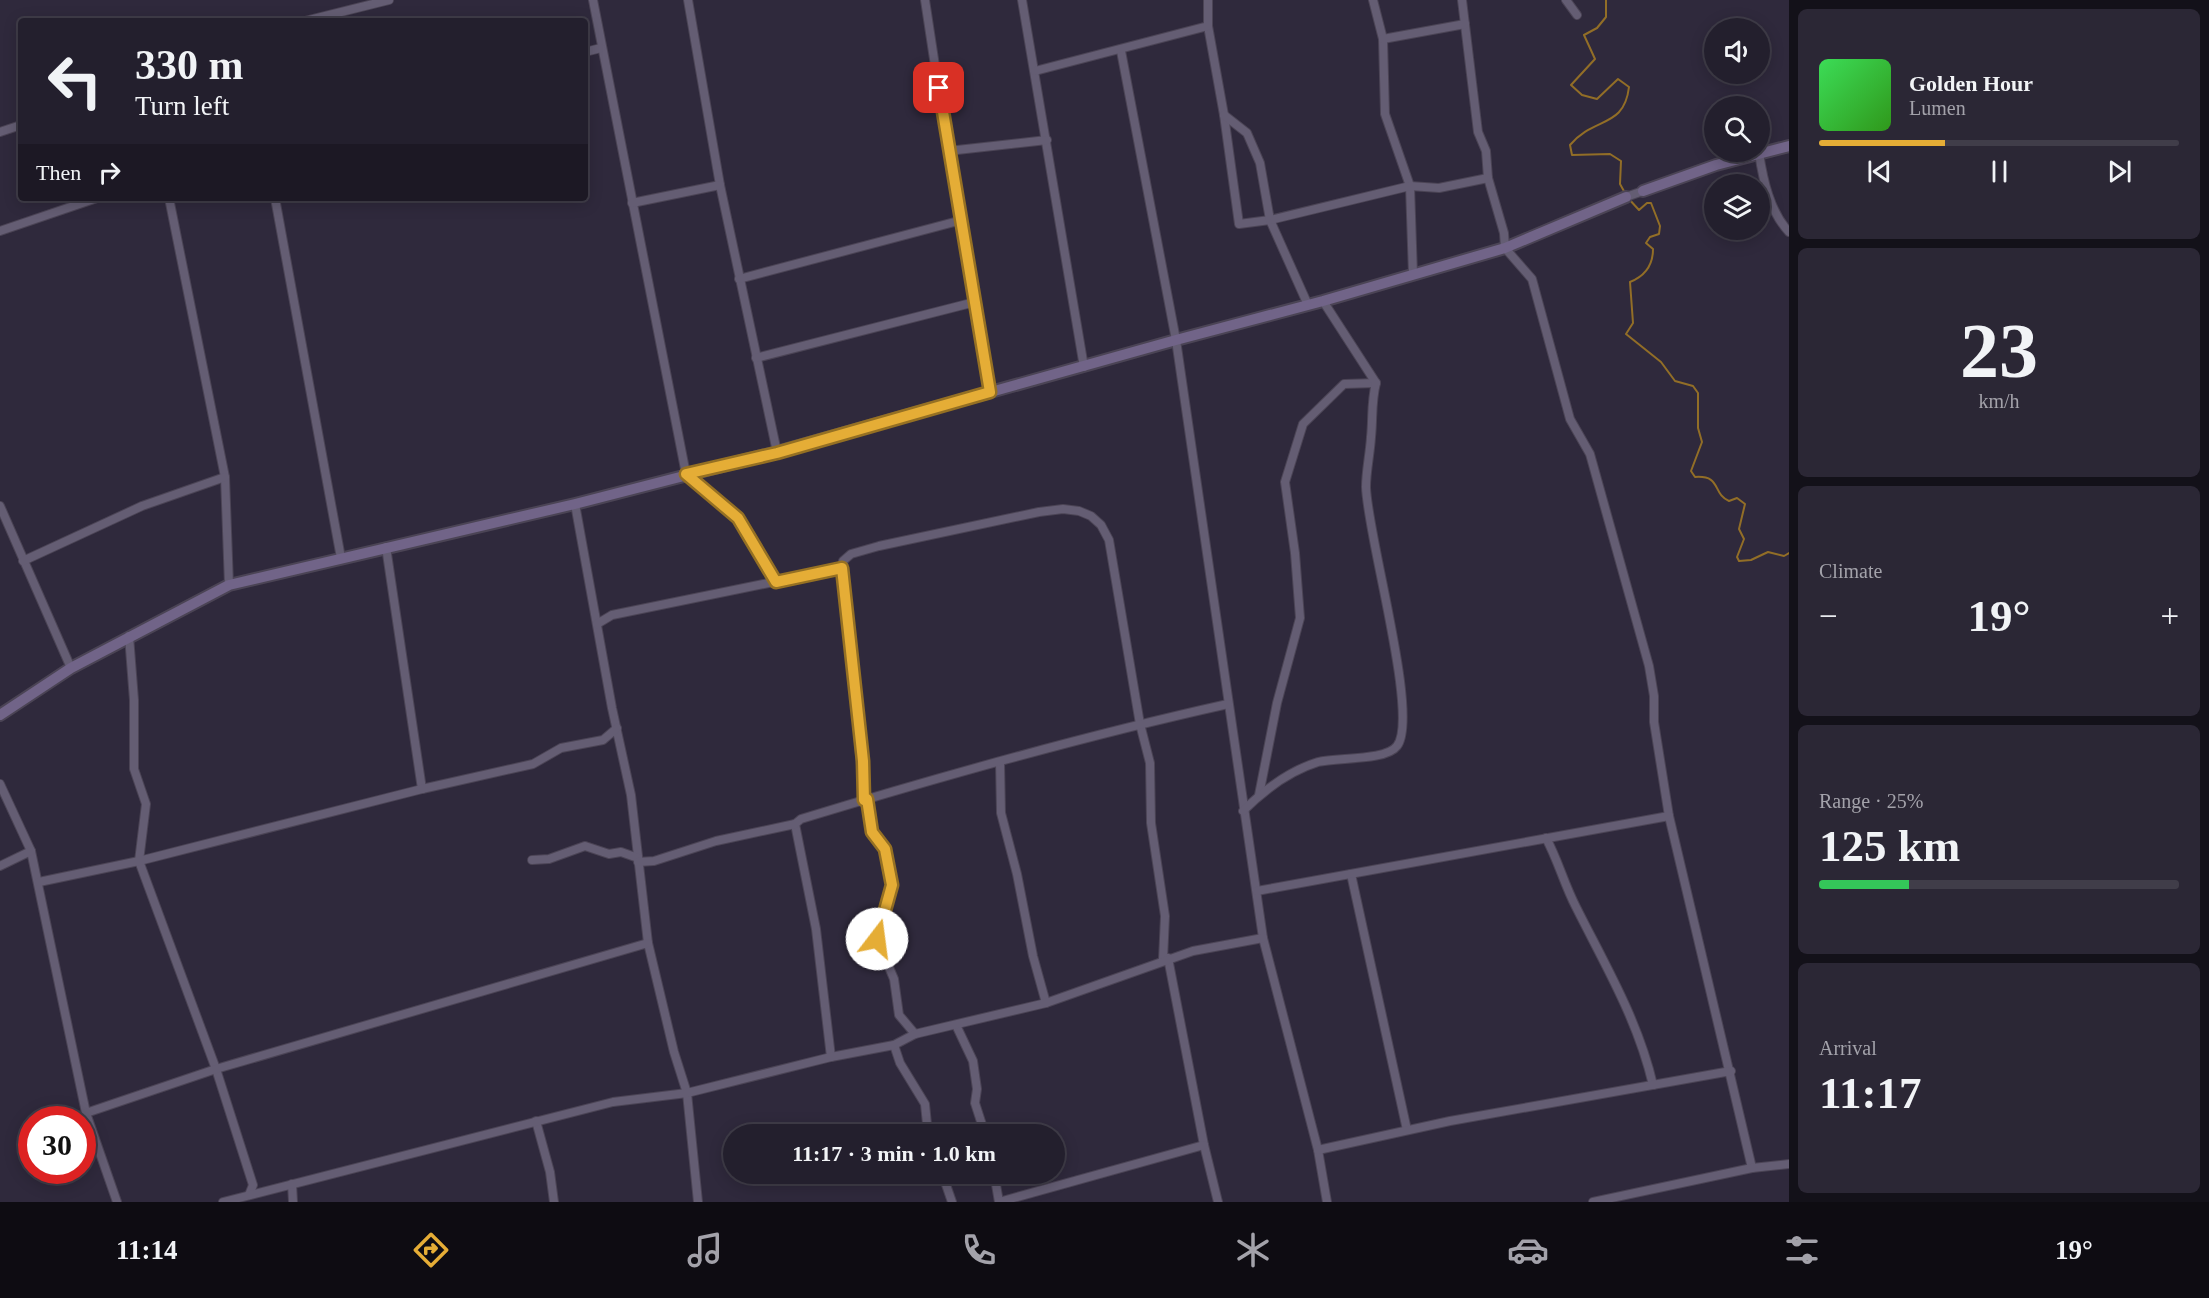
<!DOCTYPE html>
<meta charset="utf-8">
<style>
:root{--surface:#231f2d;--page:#2b2735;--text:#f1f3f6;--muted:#a3a2aa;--line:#403d49;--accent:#e5ad36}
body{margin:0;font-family:Georgia,serif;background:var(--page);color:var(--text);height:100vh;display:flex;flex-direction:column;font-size:22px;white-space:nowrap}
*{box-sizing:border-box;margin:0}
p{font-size:20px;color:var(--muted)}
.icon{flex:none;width:33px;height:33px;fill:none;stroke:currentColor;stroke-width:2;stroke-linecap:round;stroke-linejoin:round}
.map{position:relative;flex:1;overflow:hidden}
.sheet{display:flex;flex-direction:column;gap:9px;padding:9px;background:#131119;width:420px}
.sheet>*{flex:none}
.top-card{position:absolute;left:18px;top:18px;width:570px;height:183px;border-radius:6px;box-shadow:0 3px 15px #0003,0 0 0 2px var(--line);background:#231f2d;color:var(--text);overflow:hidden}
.tools{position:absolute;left:1704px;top:18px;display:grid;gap:12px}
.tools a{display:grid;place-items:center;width:66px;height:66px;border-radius:50%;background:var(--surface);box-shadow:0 3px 15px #0003,0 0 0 2px var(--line);font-size:30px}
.speed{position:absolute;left:18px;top:1106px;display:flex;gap:12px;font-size:30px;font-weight:700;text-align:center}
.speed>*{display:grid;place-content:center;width:78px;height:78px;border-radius:50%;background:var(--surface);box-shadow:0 3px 15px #0003,0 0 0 2px var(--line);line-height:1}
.speed .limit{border:9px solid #d22;background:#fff;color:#111}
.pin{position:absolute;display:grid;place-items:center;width:51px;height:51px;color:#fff;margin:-26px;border-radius:12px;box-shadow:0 3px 9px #0006}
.me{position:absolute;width:66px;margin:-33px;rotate:15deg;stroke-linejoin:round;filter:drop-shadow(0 0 4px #0008)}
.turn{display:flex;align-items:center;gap:21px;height:126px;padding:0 18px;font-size:27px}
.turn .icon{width:78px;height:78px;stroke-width:2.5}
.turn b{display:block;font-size:42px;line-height:51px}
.then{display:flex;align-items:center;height:57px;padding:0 18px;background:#0003;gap:12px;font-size:22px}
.big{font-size:45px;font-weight:600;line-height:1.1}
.sheet .widget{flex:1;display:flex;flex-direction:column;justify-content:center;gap:9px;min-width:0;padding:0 21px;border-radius:9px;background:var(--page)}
.sheet .dial{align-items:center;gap:0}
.dial b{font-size:78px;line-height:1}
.song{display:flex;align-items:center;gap:18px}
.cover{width:72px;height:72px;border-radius:9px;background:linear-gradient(135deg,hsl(130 70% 55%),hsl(110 70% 35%))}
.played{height:6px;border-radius:3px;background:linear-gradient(90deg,var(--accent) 35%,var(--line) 35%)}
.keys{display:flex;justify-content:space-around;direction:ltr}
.heat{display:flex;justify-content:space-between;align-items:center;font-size:33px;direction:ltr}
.charge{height:9px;border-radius:4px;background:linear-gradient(90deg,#34c759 25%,var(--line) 0)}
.trip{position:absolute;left:723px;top:1124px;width:342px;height:60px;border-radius:30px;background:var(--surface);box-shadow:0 3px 15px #0003,0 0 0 2px var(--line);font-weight:600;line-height:60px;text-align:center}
.menu{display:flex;height:96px;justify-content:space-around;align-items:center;background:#0e0c12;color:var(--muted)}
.menu .icon{width:42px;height:42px}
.menu .on{color:var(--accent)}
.menu b{font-size:27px;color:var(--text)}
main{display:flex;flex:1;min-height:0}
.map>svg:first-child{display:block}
</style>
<main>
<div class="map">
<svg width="1789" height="1202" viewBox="0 0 1789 1202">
<rect width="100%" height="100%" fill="#2f293c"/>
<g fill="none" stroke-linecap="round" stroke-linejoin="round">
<!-- stream -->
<g stroke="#926e27" stroke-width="2">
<path d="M1606 0V17L1597 28 1584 35 1595 59 1571 85 1582 95 1597 99 1618 79 1629 87C1624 129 1594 116 1570 145L1572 155 1610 154 1621 161 1620 184 1625 193"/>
<path d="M1628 198 1639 210 1647 203H1651L1660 226 1659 234 1650 237 1646 243 1653 249C1653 265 1645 276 1630 282L1633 323 1626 334 1661 362 1675 381 1693 386 1698 393V428L1702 442 1691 471 1695 477C1722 475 1712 494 1729 501L1737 498 1745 504 1739 529 1744 539 1737 557 1739 561 1751 560 1768 552 1784 556 1789 553"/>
</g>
<!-- street casing -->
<g stroke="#4b4455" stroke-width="10">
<g id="street">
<path d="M593 0 686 474 738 518 776 582"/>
<path d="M688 0 720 185 777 452"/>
<path d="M925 0 948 151 962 220 991 392"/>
<path d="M1022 0 1084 367"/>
<path d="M1373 0 1383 39 1385 114 1410 186 1413 275"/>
<path d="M1462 0 1478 132 1486 151 1488 178 1504 233 1505 248 1532 279 1570 419 1590 454 1649 666 1654 696V722L1669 816"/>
<path d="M1566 0 1577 15"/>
<path d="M305 21 389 0"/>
<path d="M1208 26 1224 115 1239 224 1270 220 1308 305"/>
<path d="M1383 39 1465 24"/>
<path d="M1121 51 1176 340 1263 938 1318 1150 1327 1202"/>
<path d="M585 52 601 48"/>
<path d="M1035 71 1208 26V0"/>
<path d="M1224 115 1247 133 1260 163 1270 220 1410 186 1439 188 1488 178"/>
<path d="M0 132 21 125"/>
<path d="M948 151 1047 140"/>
<path d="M1759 153C1763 180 1770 212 1789 232"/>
<path d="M1626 197 1643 191"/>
<path d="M169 198 225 477 229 585"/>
<path d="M275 198 341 558"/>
<path d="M632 203 720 185"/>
<path d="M0 231 97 198"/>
<path d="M739 279 962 220"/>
<path d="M756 358 975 302"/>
<path d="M575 504 612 708 631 795 648 943 674 1052 687 1093 698 1202"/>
<path d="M0 506 71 668"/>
<path d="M386 547 422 789"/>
<path d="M23 561 142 506 225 477"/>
<path d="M597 624 612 615 842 568"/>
<path d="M129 636 134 700V769L146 804 139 861 216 1069 253 1185 249 1195"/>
<path d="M1000 762 1001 813 1017 874 1033 956 1046 1003"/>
<path d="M0 784 31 851 86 1113 117 1202"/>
<path d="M1259 795 1277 703 1300 618 1295 553 1285 482 1303 424 1344 384 1376 383"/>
<path d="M867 799 872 832 885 849 892 885 877 939 894 979 899 1015 915 1034"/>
<path d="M864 800 843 561 851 554 879 546 1039 512 1063 509 1079 511 1091 516 1101 525 1109 540 1140 724 1150 763 1151 823 1165 916 1163 960"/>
<path d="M1243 811C1264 790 1289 771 1318 762 1337 757 1386 761 1397 746 1420 717 1367 535 1366 487 1366 471 1370 454 1371 437 1373 419 1371 402 1376 383L1323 301"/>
<path d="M795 824 816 929 831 1057"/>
<path d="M1546 838C1558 860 1564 884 1576 907 1605 965 1638 1020 1653 1085"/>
<path d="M532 860 549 859 585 846 609 854 621 852 638 858"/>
<path d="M638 862 654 861 716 841 795 824 801 819C942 776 1084 736 1228 704"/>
<path d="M0 866 31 851"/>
<path d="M1351 874 1407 1130"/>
<path d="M39 882 139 861 422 789 533 764 561 748 603 740 617 728"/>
<path d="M1257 891 1669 816 1752 1168"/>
<path d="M1168 958 1204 1145 1218 1202"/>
<path d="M956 1025 973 1061 977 1089 975 1103 985 1134"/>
<path d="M894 1045 900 1063 925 1104 928 1134"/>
<path d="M86 1113 216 1069 648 943"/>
<path d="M536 1121 550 1172 554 1202"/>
<path d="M1318 1150 1450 1121 1731 1071"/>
<path d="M942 1173 952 1202"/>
<path d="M994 1173 999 1202"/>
<path d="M292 1184 293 1202"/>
<path d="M223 1202 613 1102 687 1093 831 1057 894 1045 915 1034 1046 1003 1193 951 1263 938"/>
<path d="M999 1202 1204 1145"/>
<path d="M1593 1202 1752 1168 1789 1164"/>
</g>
</g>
<!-- secondary casing -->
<g stroke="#4b4455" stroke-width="14">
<g id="secondary">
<path d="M1643 191 1716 165 1789 146"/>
<path d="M0 715 71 668 229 585 575 504 777 452 1176 340 1323 301 1505 248 1626 197"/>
</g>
</g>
<!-- street -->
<use href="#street" stroke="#645d73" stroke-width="8"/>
<!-- secondary -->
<use href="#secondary" stroke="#716488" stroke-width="10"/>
</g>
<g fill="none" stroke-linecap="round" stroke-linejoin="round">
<!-- route casing -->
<g stroke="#957023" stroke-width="15">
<path id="route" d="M877 939 892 885 885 849 872 832 867 799 864 800 863 761 842 568 776 582 738 518 686 474 777 453 990 392 939 88"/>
</g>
<!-- route -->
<use href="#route" stroke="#e5ad36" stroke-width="10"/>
</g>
</svg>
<div class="tools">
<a><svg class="icon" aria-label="sound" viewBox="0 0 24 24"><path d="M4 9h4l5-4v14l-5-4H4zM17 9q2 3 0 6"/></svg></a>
<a><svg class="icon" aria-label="search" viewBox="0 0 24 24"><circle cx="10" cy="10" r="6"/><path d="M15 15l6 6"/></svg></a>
<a><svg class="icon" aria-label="layers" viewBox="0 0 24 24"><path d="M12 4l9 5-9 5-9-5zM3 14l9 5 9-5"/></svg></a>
</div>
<div class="speed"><div class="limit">30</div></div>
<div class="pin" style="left:939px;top:88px;background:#d93025"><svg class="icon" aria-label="arrive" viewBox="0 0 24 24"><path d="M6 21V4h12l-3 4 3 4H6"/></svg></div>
<svg class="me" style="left:877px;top:939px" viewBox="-20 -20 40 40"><circle r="19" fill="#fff"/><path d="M0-13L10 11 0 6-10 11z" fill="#e5ad36"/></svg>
<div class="trip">11:17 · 3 min · 1.0 km</div>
<div class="top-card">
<div class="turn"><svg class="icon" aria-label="left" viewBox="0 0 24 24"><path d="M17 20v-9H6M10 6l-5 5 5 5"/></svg><div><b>330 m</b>Turn left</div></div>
<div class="then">Then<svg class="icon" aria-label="right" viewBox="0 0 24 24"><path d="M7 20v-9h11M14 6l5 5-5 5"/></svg></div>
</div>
</div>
<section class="sheet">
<div class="widget">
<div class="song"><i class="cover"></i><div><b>Golden Hour</b><p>Lumen</p></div></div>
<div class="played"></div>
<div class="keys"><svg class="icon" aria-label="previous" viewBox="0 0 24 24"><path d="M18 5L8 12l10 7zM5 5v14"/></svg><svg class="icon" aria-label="pause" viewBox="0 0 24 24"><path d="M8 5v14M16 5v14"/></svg><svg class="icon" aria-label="next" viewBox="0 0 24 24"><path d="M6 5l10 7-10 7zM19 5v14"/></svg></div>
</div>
<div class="widget dial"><b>23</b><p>km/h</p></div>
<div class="widget"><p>Climate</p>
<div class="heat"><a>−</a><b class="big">19°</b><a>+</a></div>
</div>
<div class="widget"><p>Range · 25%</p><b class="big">125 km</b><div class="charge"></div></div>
<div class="widget"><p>Arrival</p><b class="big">11:17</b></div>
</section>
</main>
<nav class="menu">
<b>11:14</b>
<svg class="icon on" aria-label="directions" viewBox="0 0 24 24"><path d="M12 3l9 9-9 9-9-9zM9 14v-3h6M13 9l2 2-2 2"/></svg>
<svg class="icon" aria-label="music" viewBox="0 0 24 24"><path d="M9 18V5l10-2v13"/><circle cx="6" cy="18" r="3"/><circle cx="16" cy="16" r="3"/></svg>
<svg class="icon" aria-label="phone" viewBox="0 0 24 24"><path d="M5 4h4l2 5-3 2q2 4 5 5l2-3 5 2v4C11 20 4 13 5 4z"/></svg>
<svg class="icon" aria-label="climate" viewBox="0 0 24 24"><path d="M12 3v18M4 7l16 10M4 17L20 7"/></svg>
<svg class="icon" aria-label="car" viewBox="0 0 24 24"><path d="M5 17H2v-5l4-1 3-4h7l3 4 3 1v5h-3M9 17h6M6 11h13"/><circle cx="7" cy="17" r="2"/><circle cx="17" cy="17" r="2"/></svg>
<svg class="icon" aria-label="filters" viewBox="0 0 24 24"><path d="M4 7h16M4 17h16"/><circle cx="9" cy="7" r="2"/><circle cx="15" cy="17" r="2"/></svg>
<b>19°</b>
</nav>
